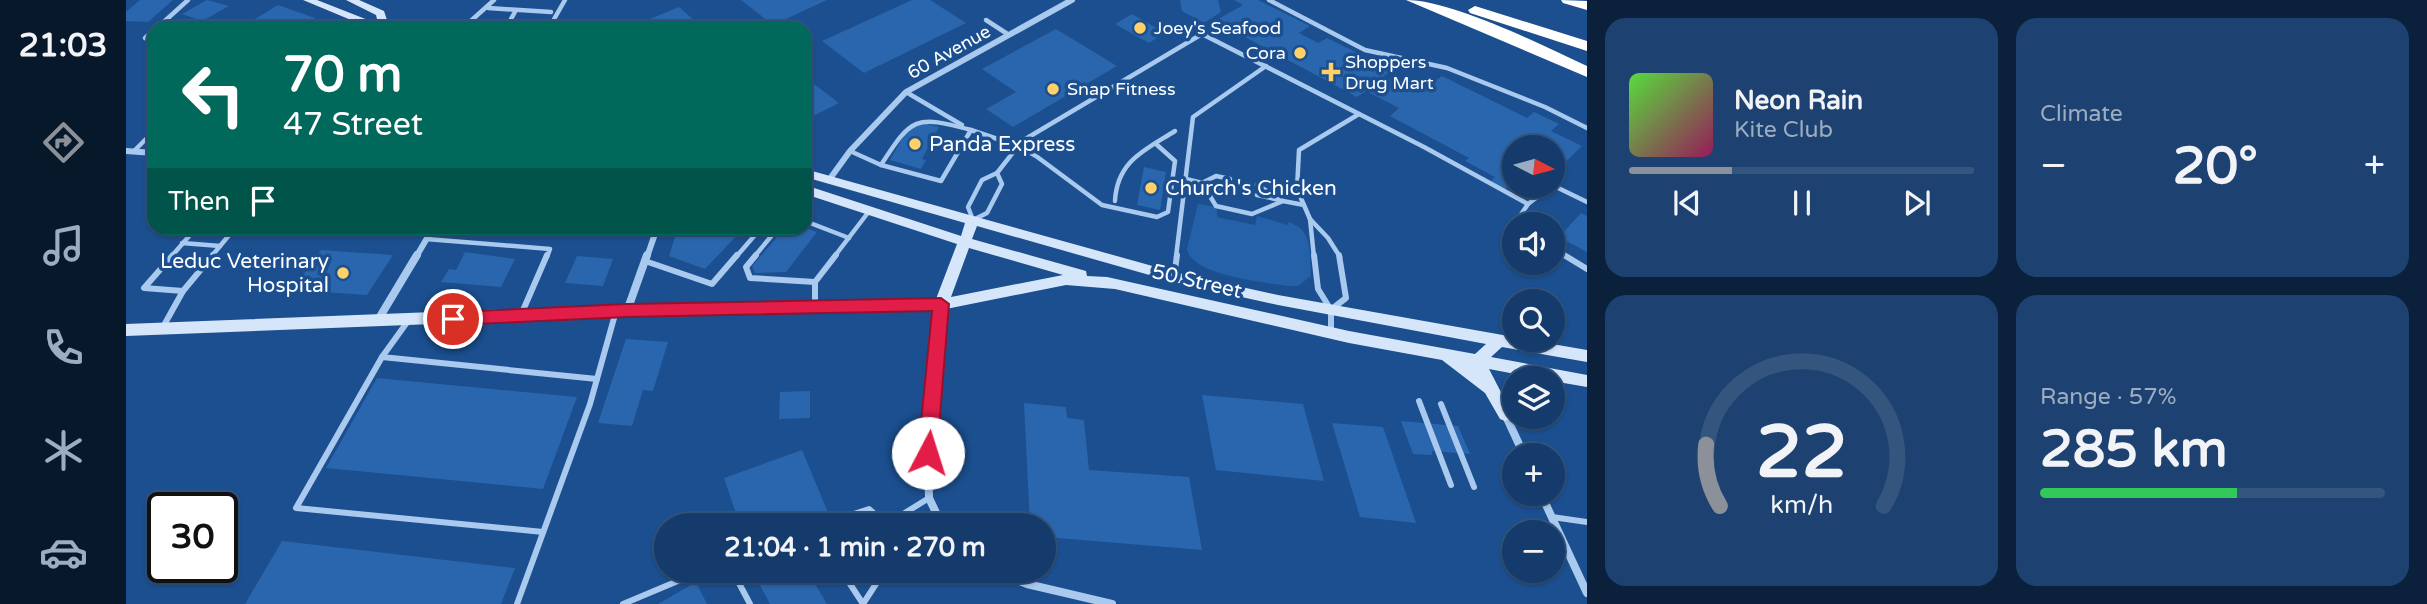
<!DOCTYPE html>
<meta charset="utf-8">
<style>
:root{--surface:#143b6b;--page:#1d4271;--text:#f1f3f6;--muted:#9dadc1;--line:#33557e;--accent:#8c9099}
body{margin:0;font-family:"Varela Round",sans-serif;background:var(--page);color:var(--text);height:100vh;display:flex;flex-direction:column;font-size:26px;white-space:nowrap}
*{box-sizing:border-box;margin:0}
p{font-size:23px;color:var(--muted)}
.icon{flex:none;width:38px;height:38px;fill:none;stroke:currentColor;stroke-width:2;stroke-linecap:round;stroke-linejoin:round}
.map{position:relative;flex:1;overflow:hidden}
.details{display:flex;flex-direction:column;gap:18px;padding:18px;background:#0b203b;width:840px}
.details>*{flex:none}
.banner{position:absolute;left:21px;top:21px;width:665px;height:214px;border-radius:21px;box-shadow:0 2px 5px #0004,0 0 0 2px var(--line);background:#00695c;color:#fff;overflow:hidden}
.needle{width:46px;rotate:96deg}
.tools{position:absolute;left:1376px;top:135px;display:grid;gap:14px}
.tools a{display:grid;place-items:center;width:63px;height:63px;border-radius:50%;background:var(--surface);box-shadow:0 2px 5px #0004,0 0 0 2px var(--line);font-size:35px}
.speed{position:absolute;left:21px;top:492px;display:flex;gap:14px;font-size:35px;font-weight:700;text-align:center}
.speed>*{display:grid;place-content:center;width:91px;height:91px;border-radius:50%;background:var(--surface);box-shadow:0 2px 5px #0004,0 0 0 2px var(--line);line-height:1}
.speed .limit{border:4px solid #111;border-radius:10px;background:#fff;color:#111}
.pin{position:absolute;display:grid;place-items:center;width:60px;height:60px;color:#fff;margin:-30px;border:4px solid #fff;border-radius:50%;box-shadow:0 2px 7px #0007}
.me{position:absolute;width:77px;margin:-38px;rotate:5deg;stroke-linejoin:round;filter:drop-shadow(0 0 5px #0008)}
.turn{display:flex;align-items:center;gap:24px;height:147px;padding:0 21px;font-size:32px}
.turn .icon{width:91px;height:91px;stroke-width:2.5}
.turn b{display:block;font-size:49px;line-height:60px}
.then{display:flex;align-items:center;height:66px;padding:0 21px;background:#0003;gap:14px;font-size:26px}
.big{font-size:52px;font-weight:700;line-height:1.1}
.details .tile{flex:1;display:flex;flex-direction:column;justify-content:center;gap:10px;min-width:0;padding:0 24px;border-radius:21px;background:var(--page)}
.details .dial{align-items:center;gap:0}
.dial svg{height:182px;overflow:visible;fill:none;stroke:var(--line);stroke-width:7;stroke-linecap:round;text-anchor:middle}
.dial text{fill:var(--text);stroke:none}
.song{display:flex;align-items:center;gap:21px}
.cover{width:84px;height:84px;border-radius:10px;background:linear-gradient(135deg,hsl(110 70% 55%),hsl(330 70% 35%))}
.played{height:7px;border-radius:4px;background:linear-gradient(90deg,var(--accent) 30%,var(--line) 30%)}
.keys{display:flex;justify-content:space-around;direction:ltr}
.heat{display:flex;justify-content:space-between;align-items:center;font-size:38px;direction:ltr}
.charge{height:10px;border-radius:5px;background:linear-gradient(90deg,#34c759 57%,var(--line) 0)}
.details .tiles{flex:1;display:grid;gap:18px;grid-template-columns:repeat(2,1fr)}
.trip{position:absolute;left:528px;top:513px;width:402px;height:70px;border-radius:35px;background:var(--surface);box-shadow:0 2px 5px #0004,0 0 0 2px var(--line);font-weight:700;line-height:70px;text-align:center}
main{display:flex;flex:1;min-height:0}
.tabs{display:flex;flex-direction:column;width:126px;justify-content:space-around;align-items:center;background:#08182b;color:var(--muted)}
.tabs .icon{width:49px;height:49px}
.tabs .active{color:var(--accent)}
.tabs b{font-size:32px;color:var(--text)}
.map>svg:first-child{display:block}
</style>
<main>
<nav class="tabs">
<b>21:03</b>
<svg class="icon active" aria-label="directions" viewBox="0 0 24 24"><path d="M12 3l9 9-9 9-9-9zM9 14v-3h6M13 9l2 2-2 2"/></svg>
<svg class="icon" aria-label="music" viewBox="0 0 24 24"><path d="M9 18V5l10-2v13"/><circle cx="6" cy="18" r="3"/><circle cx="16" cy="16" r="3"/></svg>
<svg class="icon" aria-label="phone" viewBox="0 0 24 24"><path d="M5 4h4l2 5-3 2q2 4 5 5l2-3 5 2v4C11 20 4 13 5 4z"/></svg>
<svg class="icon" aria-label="climate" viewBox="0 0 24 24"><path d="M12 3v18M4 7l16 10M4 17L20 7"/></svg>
<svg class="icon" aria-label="car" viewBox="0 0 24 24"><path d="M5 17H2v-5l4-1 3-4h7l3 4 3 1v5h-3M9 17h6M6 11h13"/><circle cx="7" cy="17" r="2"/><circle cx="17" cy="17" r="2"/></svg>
</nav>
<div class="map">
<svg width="1461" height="604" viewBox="0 0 1461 604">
<rect width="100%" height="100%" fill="#1b4f8f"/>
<!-- green -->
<path fill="#2461a8" d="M1072 204 1091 207V217L1129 225 1131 216 1162 225V222C1188 229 1183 254 1185 276L1172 286H1161C1138 282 1066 276 1061 249Z"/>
<!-- building -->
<g fill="#2a66ad">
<path d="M14 0H47L22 22 0 21V12Z"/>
<path d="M81 0 103 6 76 21 56 14Z"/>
<path d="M615 0H701L647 25Z"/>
<path d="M786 0H804L840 23 738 73 696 41Z"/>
<path d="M1054 0H1092L1095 12 1078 23 1056 11Z"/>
<path d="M1108 0H1132L1184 26 1173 33 1192 43 1201 38 1266 70 1258 76 1292 93 1316 76 1401 118 1408 112 1433 124 1425 131 1456 146 1426 175V147H1388V186H1415L1409 191 1400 186 1394 191 1383 185 1379 190 1364 182 1369 177 1339 161 1343 158 1264 116 1273 108 1240 91 1231 97 1089 21 1117 5Z"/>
<path d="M152 5 189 18 173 28H114Z"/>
<path d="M553 7 577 28H502Z"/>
<path d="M1006 14 1039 33 1023 43 989 24Z"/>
<path d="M930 29 991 66 887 127 860 109 890 92 856 69Z"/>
<path d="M679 77 713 103 679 120Z"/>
<path d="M797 123 813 127 796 159 800 160 795 169 764 160 782 128Z"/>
<path d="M1018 167 1040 172 1034 210 1011 205Z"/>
<path d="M1455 213 1461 216V252L1433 237Z"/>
<path d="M454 228H494L491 235 452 232Z"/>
<path d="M552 228H618L579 269 543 256Z"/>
<path d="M659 228H680L691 232 660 272 629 273 626 266Z"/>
<path d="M195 250 267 255 241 295 166 290Z"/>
<path d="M339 252 389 259 375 287 315 282 323 269 330 270Z"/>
<path d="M451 256 487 259 477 286 439 283Z"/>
<path d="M500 339 542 342 527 391 517 390 506 426 472 423Z"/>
<path d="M251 378 451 397 417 489 200 468Z"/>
<path d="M684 391V418L653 419 654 392Z"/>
<path d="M1076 395 1177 404 1198 481 1090 470Z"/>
<path d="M898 403 940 407 941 418 958 420 963 470 1063 477 1076 550 919 537V525H904Z"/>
<path d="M1275 421 1332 426 1344 454 1306 451V455L1287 454Z"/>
<path d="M1206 423 1257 427 1290 523 1234 517Z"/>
<path d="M676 450 703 515 677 525H614L598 478Z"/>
<path d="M156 541 389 568 375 604H119Z"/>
<path d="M626 570H681L701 604H644Z"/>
<path d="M570 582 581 604H532Z"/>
</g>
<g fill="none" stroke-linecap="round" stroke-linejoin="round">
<!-- lane-far1 -->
<g stroke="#a9c9ee" stroke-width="4.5">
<path d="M1143 0 1239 50 1321 68 1419 107 1461 128"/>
<path d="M362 8 425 12"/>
<path d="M860 20 883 35"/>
<path d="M31 28 62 0"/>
<path d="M337 28 368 0"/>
<path d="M380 28 390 10"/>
<path d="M423 28 439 0"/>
<path d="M19 38 28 30"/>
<path d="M780 92 836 125"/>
<path d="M8 151 28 131"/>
<path d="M724 151 755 165 815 181 845 130 892 146 910 156 976 205 1031 217 1042 212 1049 161 1030 144"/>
<path d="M755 165C786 117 789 115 845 130"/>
<path d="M871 173 876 184 861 213 847 220 842 207 856 180Z"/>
<path d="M871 173 896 141 1076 34 1298 147 1402 204"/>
<path d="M1060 179 1076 183 1090 206 1126 214 1157 201"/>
<path d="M1131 185 1157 201 1178 205"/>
<path d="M1426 185 1461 202"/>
<path d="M1103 190 1076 183 1090 176 1104 179"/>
<path d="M1131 195 1154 200"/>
<path d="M989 201C991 161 1019 150 1049 131"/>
<path d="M1184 219 1202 238 1214 257"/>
<path d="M679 221 723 238"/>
<path d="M1388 225 1402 204 1426 186"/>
<path d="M300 239 424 249 421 257"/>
<path d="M56 243 94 246"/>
<path d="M1426 248 1441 257"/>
<path d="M45 257 70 228"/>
<path d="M85 257 109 228"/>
<path d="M610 257 635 228"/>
<path d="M628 257 652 228"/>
<path d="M708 257 744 210"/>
<path d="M1050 257 1067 117 1140 66"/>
<path d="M1188 257 1184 219 1171 189 1173 150 1233 114"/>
</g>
<!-- lane -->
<g stroke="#a9c9ee" stroke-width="6">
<path d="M47 255 18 288 57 291"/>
<path d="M630 255 620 267 624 278 689 282"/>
<path d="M1188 255 1192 289 1205 310V332"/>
<path d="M1438 255 1461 269"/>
<path d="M519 261 586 284 611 255"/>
<path d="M1048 277 1051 255"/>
<path d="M689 307V282L710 255"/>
<path d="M1207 308 1220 298 1213 255"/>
<path d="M395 315 421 255"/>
<path d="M282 321 256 357 471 379"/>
<path d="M37 327 57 291 87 255"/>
<path d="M256 357 170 508 417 532"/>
<path d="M1293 401 1325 485"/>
<path d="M1315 404 1348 487"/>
<path d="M1426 517 1461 522"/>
<path d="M761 524 803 498"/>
<path d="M695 525 743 509 761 525"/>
<path d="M606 570 624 604"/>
<path d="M715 570 737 604"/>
<path d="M391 604 464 404 490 311"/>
<path d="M497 604 578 570"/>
<path d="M737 604 759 570"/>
</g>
<!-- street-far1 -->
<g stroke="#a9c9ee" stroke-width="6">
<path d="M0 151 28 153"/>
<path d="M703 180 724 151 780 92 946 0"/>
<path d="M290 257 307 228"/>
<path d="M521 257 531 228"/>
</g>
<!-- street -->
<g stroke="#a9c9ee" stroke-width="8">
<path d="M815 304 802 453 803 498 816 525"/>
<path d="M501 311 521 255"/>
<path d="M252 320 291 255"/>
<path d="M1379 414 1398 455"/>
<path d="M1415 494 1461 593"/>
<path d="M864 570 901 584 986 604"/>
</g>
<!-- secondary -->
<g fill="#d6e6fa" fill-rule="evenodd">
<path d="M177 0H191L242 20 251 19 250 15 220 0H233L258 11 261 20 276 28 237 25Z"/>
<path d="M679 169 1048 272 1152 295 1388 337V340H1403L1461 350V362L1376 347 1365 357 1461 375V387L1426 381V378H1411L1363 369 1378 398 1383 388 1388 387V412L1384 419 1379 421 1374 419 1359 393 1316 360 1223 343 989 289 940 285 815 310 490 317 0 336V324L490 305 810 299 831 244 679 194V185L835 236 839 223 679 177ZM851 226 1048 282 1152 305 1360 344 1349 354 1223 331 981 277 961 276 960 271 846 239ZM843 248 937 275 825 297Z"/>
</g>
<!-- highway -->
<g fill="#fff" fill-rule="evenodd">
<path d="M1280 0C1326 0 1416 45 1461 66V77Z"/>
<path d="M1435 0 1461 1V10L1437 3Z"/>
<path d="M1349 6 1461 41V51L1344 13 1342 10Z"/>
</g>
</g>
<!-- route -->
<path fill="#e11d48" stroke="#92132f" stroke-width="2" d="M815 298 823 304 811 453 808 459 802 462 795 459 792 453 806 311 501 317 327 325 319 319 327 312 501 304Z"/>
<!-- markers -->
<g fill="#ffd166" stroke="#1b4f8f" stroke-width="2.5">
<circle cx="1014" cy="28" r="7"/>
<circle cx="1174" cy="53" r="7"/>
<path d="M1201.5 61.5h7v7h7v7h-7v7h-7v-7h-7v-7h7z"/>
<circle cx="927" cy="89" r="7"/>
<circle cx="789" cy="144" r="7"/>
<circle cx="1025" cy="188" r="7"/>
<circle cx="217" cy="273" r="7"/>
</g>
<g text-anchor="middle" stroke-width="7" stroke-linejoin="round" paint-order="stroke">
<!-- far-poi labels -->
<g font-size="18" fill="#fff" stroke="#1b4f8f" text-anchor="start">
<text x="1028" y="34">Joey's Seafood</text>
<text x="1160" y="59" text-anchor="end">Cora</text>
<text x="1219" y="68">Shoppers<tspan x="1219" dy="21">Drug Mart</tspan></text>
<text x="941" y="95">Snap Fitness</text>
</g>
<!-- far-street labels -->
<g font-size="18" fill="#fff" stroke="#1b4f8f">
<text transform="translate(823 52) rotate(-29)" y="6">60 Avenue</text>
</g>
<!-- poi labels -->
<g font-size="21" fill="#fff" stroke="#1b4f8f" text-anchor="start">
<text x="803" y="151">Panda Express</text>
<text x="1039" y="195">Church's Chicken</text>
<text x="203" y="268" text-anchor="end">Leduc Veterinary<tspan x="203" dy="24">Hospital</tspan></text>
</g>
<!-- street labels -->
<g font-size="21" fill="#fff" stroke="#1b4f8f">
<text transform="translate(1071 281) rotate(13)" y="7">50 Street</text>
</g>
</g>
</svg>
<div class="tools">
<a><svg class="needle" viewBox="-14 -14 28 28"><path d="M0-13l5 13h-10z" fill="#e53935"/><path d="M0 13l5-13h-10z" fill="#9dadc1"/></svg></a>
<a><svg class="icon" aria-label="sound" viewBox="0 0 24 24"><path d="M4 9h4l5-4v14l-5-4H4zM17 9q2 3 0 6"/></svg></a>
<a><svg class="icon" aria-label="search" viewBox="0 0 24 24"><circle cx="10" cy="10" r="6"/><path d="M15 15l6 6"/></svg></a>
<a><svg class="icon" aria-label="layers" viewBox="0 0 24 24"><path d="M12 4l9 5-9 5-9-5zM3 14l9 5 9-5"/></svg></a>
<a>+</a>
<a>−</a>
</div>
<div class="speed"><div class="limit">30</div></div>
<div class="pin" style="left:327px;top:319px;background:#d93025"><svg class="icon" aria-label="arrive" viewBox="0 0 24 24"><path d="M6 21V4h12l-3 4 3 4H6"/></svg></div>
<svg class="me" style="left:802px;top:453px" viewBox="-20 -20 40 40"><circle r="19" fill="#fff"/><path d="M0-13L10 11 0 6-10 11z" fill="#e11d48"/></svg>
<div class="trip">21:04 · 1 min · 270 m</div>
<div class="banner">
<div class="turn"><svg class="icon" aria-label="left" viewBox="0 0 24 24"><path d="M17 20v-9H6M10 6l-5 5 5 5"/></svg><div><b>70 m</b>47 Street</div></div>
<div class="then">Then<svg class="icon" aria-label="arrive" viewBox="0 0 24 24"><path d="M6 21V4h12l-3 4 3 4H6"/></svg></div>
</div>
</div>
<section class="details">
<div class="tiles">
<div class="tile">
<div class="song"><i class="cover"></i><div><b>Neon Rain</b><p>Kite Club</p></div></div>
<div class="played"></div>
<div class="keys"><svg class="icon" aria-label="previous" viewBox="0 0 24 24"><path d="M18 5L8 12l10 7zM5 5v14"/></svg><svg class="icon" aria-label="pause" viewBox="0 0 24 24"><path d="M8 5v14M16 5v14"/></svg><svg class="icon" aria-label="next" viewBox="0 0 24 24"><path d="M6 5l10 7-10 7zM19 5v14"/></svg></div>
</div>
<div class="tile"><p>Climate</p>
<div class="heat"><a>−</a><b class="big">20°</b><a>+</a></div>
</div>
<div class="tile dial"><svg viewBox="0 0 100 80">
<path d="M14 69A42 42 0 1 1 86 69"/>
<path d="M14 69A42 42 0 0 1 8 42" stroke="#8c9099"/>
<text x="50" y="56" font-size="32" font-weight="700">22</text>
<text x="50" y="72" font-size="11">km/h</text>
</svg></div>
<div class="tile"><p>Range · 57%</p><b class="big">285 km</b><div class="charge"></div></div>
</div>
</section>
</main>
